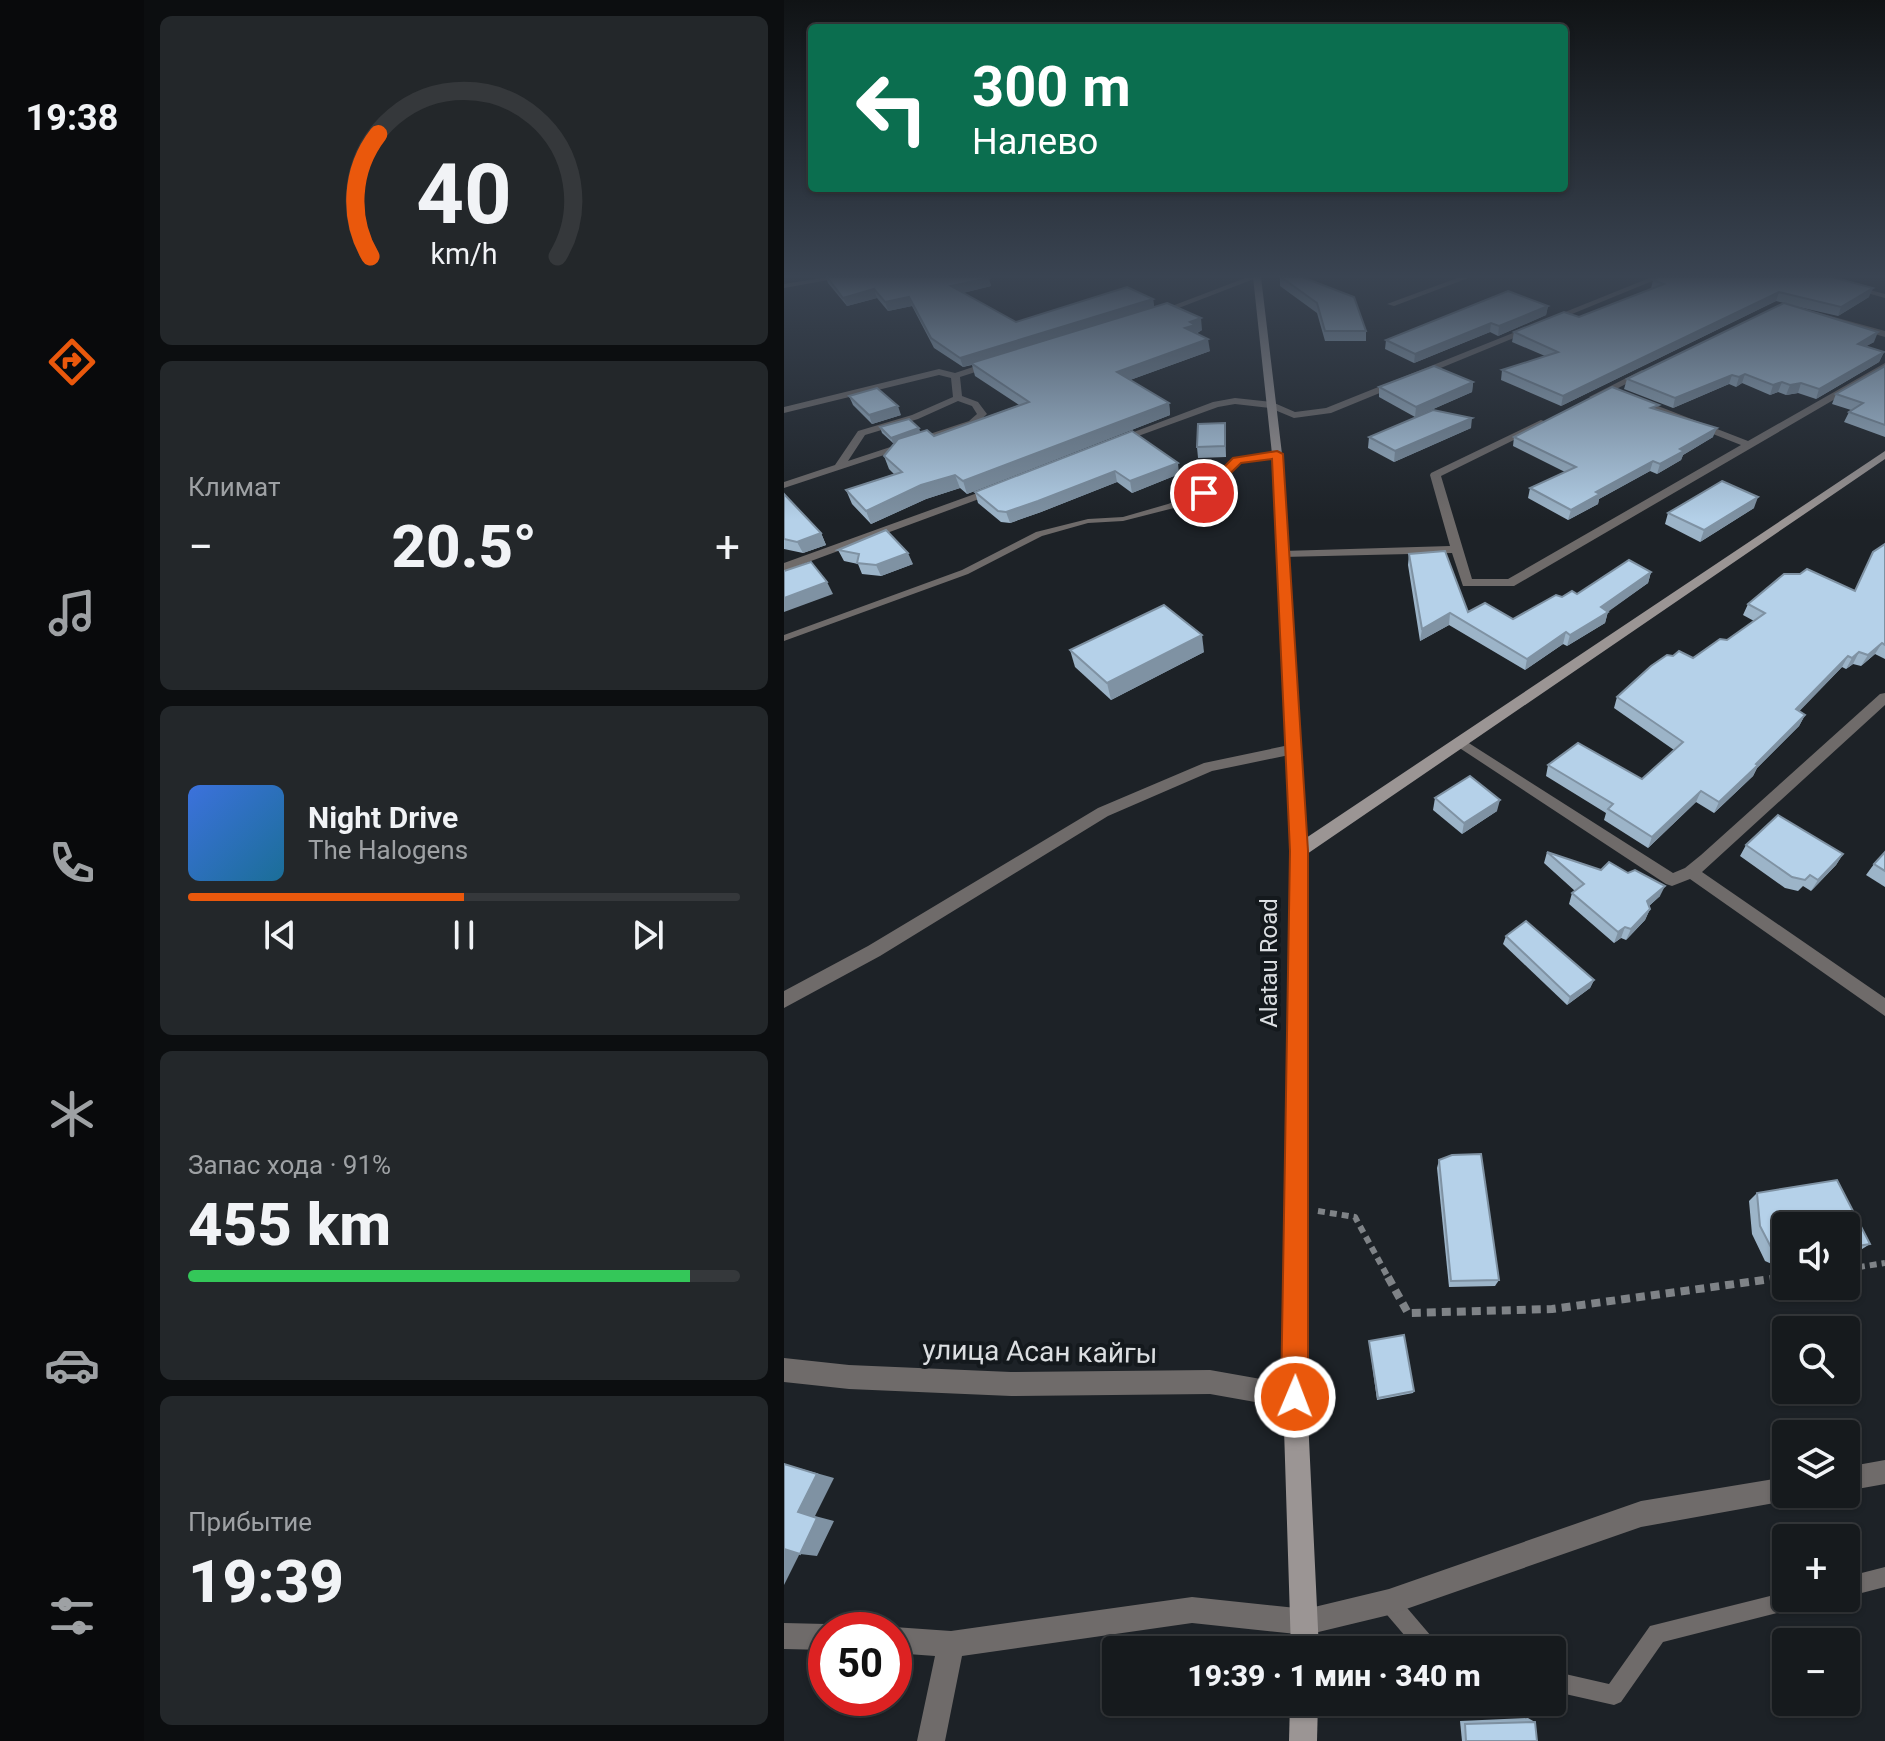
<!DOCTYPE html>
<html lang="ru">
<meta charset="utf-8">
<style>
:root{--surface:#161a1d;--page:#23272a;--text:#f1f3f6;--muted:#9ea1a4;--line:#35383b;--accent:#ea580c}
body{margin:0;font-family:Roboto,sans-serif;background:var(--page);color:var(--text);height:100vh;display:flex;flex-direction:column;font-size:30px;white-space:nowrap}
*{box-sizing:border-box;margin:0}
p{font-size:26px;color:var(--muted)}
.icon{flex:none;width:44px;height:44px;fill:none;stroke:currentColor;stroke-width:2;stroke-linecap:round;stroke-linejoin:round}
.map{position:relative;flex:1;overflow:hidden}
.sheet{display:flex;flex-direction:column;gap:16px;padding:16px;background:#0c0e10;width:640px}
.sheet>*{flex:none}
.top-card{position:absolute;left:24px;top:24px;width:760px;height:168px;border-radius:8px;box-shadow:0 2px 6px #0004,0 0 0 2px var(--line);background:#0b6e4f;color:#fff;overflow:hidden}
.tools{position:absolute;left:988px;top:1212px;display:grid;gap:16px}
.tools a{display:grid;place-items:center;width:88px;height:88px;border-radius:8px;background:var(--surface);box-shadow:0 2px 6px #0004,0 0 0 2px var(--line);font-size:40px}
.speed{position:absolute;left:24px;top:1612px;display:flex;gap:16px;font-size:40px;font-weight:700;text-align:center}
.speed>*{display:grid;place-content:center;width:104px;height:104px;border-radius:50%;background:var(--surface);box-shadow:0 2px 6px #0004,0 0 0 2px var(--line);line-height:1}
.speed .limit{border:12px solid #d22;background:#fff;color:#111}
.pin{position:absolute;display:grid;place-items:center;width:68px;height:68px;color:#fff;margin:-34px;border:4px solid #fff;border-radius:50%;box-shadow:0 2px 8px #0007}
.me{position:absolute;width:88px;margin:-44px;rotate:1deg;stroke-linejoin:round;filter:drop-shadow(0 0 6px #0008)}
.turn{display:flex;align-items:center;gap:28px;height:168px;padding:0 32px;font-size:36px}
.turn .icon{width:104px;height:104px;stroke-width:2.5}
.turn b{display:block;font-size:56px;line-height:68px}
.big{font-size:60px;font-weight:800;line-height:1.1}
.sheet .tile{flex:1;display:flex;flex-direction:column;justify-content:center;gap:12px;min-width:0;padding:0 28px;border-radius:12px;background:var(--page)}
.sheet .dial{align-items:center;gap:0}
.dial svg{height:208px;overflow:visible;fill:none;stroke:var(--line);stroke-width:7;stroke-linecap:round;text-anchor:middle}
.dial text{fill:var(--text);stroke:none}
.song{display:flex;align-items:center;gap:24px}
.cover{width:96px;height:96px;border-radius:12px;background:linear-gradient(135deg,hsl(220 70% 55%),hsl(200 70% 35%))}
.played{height:8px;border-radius:4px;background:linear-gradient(90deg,var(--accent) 50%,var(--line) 50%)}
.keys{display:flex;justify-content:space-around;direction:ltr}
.heat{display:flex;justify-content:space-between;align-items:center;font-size:44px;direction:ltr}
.charge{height:12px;border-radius:6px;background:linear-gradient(90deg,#34c759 91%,var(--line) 0)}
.trip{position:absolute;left:318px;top:1636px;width:464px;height:80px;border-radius:8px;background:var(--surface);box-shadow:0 2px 6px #0004,0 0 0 2px var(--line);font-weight:800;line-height:80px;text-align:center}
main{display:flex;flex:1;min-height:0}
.tabs{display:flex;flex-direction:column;width:144px;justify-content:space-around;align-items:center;background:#090a0c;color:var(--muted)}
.tabs .icon{width:56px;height:56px}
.tabs .active{color:var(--accent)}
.tabs b{font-size:36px;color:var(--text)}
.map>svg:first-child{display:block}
</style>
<main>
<nav class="tabs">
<b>19:38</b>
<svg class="icon active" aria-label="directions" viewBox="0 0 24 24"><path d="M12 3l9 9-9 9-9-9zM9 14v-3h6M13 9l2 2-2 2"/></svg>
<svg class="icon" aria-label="music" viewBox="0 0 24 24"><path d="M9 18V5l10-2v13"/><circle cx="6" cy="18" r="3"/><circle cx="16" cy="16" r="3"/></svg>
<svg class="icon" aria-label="phone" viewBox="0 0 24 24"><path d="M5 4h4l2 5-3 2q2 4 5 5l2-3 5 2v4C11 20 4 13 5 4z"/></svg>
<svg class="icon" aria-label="climate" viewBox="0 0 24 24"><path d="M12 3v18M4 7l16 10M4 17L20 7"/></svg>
<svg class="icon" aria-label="car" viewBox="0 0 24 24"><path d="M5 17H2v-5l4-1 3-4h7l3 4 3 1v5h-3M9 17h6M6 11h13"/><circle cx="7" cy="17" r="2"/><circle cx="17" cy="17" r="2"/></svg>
<svg class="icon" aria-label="filters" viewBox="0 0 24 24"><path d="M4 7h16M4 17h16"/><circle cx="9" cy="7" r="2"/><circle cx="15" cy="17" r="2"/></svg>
</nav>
<section class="sheet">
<div class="tile dial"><svg viewBox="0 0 100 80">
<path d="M14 69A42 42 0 1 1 86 69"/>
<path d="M14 69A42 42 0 0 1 17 22" stroke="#ea580c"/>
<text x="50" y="56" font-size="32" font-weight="700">40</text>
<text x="50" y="72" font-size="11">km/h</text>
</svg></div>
<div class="tile"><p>Климат</p>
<div class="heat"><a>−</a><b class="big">20.5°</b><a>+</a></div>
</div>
<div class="tile">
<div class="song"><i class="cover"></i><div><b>Night Drive</b><p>The Halogens</p></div></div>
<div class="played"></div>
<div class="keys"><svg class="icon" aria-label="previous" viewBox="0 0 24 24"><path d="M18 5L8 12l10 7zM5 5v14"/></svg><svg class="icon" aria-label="pause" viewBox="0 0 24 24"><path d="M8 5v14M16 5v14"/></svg><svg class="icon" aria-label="next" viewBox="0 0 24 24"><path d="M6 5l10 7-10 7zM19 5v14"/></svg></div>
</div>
<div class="tile"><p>Запас хода · 91%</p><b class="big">455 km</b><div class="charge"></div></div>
<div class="tile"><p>Прибытие</p><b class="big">19:39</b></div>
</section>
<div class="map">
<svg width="1101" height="1741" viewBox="0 0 1101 1741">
<rect width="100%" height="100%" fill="#1d2227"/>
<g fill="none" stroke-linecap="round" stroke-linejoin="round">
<!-- path-far1 -->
<g stroke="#7f8387" stroke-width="6" stroke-dasharray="7 5" stroke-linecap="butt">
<path d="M534 1211 571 1217 605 1279"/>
<path d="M1062 1269 1101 1263"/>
<path d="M990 1279 1002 1277"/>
</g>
<!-- path -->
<path stroke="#7f8387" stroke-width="8" stroke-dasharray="9 6" stroke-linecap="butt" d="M604 1277 624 1313 768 1309 1002 1277"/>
<!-- lane -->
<g fill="#6f6b6a" fill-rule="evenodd">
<path d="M493 452H496V456L455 463 423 495 390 508 339 521 304 523 258 536 184 574 0 641V635L178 570 252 532 304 519 339 517 384 504 417 491 450 459Z"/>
<path d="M1101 1567V1587L1062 1597V1577Z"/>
<path d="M605 1592 612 1595 653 1643 656 1650H633L598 1609 595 1602 598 1595Z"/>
<path d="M1002 1592V1598H1027L1024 1605 879 1642 837 1702 830 1705 768 1691V1671L825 1684 866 1626Z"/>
</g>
<!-- street -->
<g fill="#6f6b6a" fill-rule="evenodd">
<path d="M44 277H61L0 288V284Z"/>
<path d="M464 277H475L374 316 367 314Z"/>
<path d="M676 277H687L610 306 603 304Z"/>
<path d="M868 277H878L547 413 510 418 486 408 451 404 434 407 335 443 326 441 429 402 451 398 488 402 511 412 542 408Z"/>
<path d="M1026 277H1038L1101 294V298Z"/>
<path d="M1032 312 1101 331V337L1029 316Z"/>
<path d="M207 361 211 364 210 366 176 377 178 396 194 402 203 414 191 425 0 488V482L51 465 74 431 128 415 169 397 167 378 155 375 0 413V407L155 369 171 373ZM174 401 188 406 193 414 185 421 64 461 81 435 134 419Z"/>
<path d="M1101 363V370L730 586H679L668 553 499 557 493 554 499 551 666 546 646 475 647 473 757 420 760 421V425L657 476 688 579H724L957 445 850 403V399H856L964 441Z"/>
<path d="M858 370 865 372 813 399 805 397Z"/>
<path d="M210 487 215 490 214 492 0 571V563Z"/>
<path d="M1101 693V705L918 872 1101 998V1016L906 879 888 886 882 884 668 743 675 738 680 740 889 873 901 868 917 855 1096 694Z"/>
<path d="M510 744 515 745 517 749 515 753 428 771 324 816 96 956 0 1008V991L84 946 314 808 420 763Z"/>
<path d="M0 1358 65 1365 227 1372 426 1370 511 1385 519 1389 523 1397 519 1405 511 1409 426 1394 227 1396 65 1389 0 1382Z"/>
<path d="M1101 1460V1484L1062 1491V1467Z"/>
<path d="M1002 1477V1494H1012L1011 1498 1002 1501 857 1527 605 1615 522 1635 408 1623 178 1656 161 1741H133L151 1656 110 1653V1630H102L110 1627 167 1631 408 1597 522 1609 605 1589 857 1501Z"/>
<path d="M0 1623 42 1624 53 1630H42V1650L0 1649Z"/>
</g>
<!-- secondary -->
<g fill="#9b9594" fill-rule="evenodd">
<path d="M469 277H477L498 454 522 838 1101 451V459L523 854V1397L535 1650H507L499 1397 507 851 488 454Z"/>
<path d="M506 1702H534L533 1741H505Z"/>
</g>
</g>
<!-- wall -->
<g fill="#9cb4c8">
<path d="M42 277H204L207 286 179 293 232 322 369 299 370 307 418 330 412 334 426 351 346 380 385 403 386 415 183 494 176 488 142 499 87 524 68 504 62 490 110 474 105 469 100 456 111 442 109 443 98 433 96 427 137 432 150 436 235 405 191 376 188 365 179 367 150 348 128 306 104 311 93 298 63 306 44 283Z"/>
<path d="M496 277 582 331V341H541L533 313 496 286Z"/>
<path d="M869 280 1085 297 1054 316 1006 305 1090 342 1082 346 1100 352 1095 362 1032 399 1014 393 1002 395 994 392 986 395 958 383 952 387 945 384 889 408 840 389 843 379 1000 303 992 301 777 406 717 380 718 370 761 356 728 342 730 332 795 317 867 289Z"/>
<path d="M764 306 762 315 714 336 706 332 630 363 601 349 602 340Z"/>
<path d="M1101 366V437L1060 422 1065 412 1067 410 1048 404 1052 394Z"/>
<path d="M689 382 688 392 631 417 595 397V387Z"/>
<path d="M65 396 117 415 88 424 69 405Z"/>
<path d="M874 410 929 437 899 455 897 460 873 474 866 471 815 499 814 504 784 520 744 498 746 488 781 472 729 446 730 437Z"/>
<path d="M441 423 442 457 414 458 413 447Z"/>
<path d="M687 428 610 462 584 448 585 437Z"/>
<path d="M348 431 395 474 348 493 333 482 257 512 226 523 217 522 194 503 191 492Z"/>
<path d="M0 494 37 533 42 545 19 553 0 549Z"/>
<path d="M970 508 916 542 881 524 884 513Z"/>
<path d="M1101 544V659L1091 654 1077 666 1069 664 1062 669 1058 667 1015 711 1021 715 1015 726 973 768 969 776 930 813 912 802 864 848 820 820 822 813 762 776 764 765 858 779 890 750 830 708 833 697 943 640 970 621 959 615 964 604 1071 591Z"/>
<path d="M54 550 129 564 97 576 78 574 74 564 60 561Z"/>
<path d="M625 554 684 612 729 619 778 597 793 594 867 572 864 583 824 611 821 623 783 646 779 644 741 670 665 625 636 641 624 565Z"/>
<path d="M286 650 420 652 327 700 291 667Z"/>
<path d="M651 798 713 811 678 834 649 810Z"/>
<path d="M962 845 1059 854 1052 865 1027 891 1019 886 1014 891 1001 888 956 856Z"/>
<path d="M763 852 817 870 844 873 876 896 865 906 866 909 861 920 842 940 837 938 830 943 785 904 788 893 791 891 760 863Z"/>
<path d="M1101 852V887L1082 875 1090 864Z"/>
<path d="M722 936 810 980 806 988 783 1005 719 944Z"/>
<path d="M655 1160 715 1280 711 1286 665 1287 653 1168Z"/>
<path d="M1053 1180 1086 1244 1075 1251 1062 1253V1226H1002V1263L990 1265 981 1261 968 1234 965 1201 973 1193Z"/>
<path d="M585 1341 630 1391 629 1393 593 1400Z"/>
<path d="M744 1718 751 1722 753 1741H678L676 1721Z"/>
</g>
<!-- shaded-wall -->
<g fill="#7f92a3">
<path d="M205 278 207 286 170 295 167 286Z"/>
<path d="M1089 288 1085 297 1054 316 1057 307Z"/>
<path d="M90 289 93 298 63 306 59 298Z"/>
<path d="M995 292 992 301 777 406 779 396Z"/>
<path d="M125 297 128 306 104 311 101 302Z"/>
<path d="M369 299 370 308 179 367 176 358Z"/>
<path d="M764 306 762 315 714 336 715 326Z"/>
<path d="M417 318 418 330 412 333V337L401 328 406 322Z"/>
<path d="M707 323 706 332 630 363 631 354Z"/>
<path d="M1094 332 1090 342 1070 353 1074 344Z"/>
<path d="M424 339 426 351 335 384 333 372Z"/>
<path d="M1100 352 1095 362 1032 399 1035 389Z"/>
<path d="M961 374 958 383 952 387 955 377Z"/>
<path d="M948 375 945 384 889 408 891 398Z"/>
<path d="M689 382 688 392 631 417 632 407Z"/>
<path d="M998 382 994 392 986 395 989 385Z"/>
<path d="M1017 383 1014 393 1002 395 1006 385Z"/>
<path d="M385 403 386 415 183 494 179 481Z"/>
<path d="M114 406 117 415 88 424 85 415Z"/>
<path d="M688 418 687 428 610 462 611 451Z"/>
<path d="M135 428 137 434 109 443 107 438Z"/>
<path d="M933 428 929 437 899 455 897 460 873 474 876 464 896 449Z"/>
<path d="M869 461 866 471 815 499 814 504 784 520 787 510 812 492Z"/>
<path d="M394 463 395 474 348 493 346 481Z"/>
<path d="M331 471 333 482 257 512 226 523 222 512Z"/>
<path d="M171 475 176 488 142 499 87 524 82 511 137 485Z"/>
<path d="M974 497 970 508 916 542 920 530Z"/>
<path d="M37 533 42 545 19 553 13 542Z"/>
<path d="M124 553 129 564 97 576 92 565Z"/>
<path d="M867 572 864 583 821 614 824 612 821 623 783 646 786 635 817 607Z"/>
<path d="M43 582 49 594 0 612V598Z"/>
<path d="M666 613 665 625 636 641 638 629Z"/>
<path d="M782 632 779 644 741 670 743 659Z"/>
<path d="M418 635 420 652 327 700 323 683Z"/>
<path d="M1098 643 1091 654 1077 666 1084 655Z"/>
<path d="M1075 652 1069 664 1062 669 1068 658Z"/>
<path d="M1064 656 1058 667 1006 721 1012 709Z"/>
<path d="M1021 715 1015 726 973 768 969 776 930 813 935 802 972 764Z"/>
<path d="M917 791 912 802 864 848 868 837Z"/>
<path d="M716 800 713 811 678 834 680 823Z"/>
<path d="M1059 854 1052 865 1027 891 1034 880Z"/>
<path d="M881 886 876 896 858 912 863 901Z"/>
<path d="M866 909 861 920 842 940 847 929Z"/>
<path d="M841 927 837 938 830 943 834 932Z"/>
<path d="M810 980 806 988 783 1005 786 997Z"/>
<path d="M0 1464 50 1478 31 1516 50 1521 33 1556 16 1554Z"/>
<path d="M0 1549 17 1551 0 1585Z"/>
</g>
<!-- building -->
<g fill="#b5d1e9" stroke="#7f92a3" stroke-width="2">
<path d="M43 277H204L205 278 167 286 232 322 343 287 369 299 176 358 147 338 125 297 101 302 90 289 59 298Z"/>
<path d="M497 277H518L570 297 582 331H541L533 303Z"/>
<path d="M875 277H1048L1089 288 1057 307 995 292 779 396 718 370 774 352 730 332 780 312 795 317 880 284 869 280Z"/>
<path d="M724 291 764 306 715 326 707 323 631 354 602 340Z"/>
<path d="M383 303 417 318 406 322 411 325 401 328 424 339 333 372 385 403 179 481 171 475 137 485 82 511 62 490 118 472 100 456 114 439 143 430 150 436 245 402 187 363Z"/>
<path d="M1000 303 1094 332 1074 344 1100 352 1035 389 1017 383 1006 385 998 382 989 385 961 374 955 377 948 375 891 398 843 379Z"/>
<path d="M650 366 689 382 632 407 595 387Z"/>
<path d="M1101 366V425L1065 412 1079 403 1052 394Z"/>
<path d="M828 387 875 405 867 408 933 428 896 449 900 451 876 464 869 461 812 492 816 494 787 510 746 488 792 467 730 437Z"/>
<path d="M93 388 114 406 85 415 65 396Z"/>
<path d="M649 410 688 418 611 451 585 437Z"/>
<path d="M125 419 135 428 107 438 96 427Z"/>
<path d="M441 423V446L413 447 414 424Z"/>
<path d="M348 431 394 463 346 481 331 471 254 501 222 512 214 511 191 492Z"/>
<path d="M938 481 974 497 920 530 884 513Z"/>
<path d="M0 494 37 533 13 542 0 539Z"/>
<path d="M102 530 124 553 92 565 73 563 75 554 54 550Z"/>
<path d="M1101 544V645L1098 643 1084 655 1075 652 1068 658 1064 656 1012 709 1021 715 972 764 974 765 935 802 917 791 868 837 824 809 829 804 764 765 794 743 858 779 899 742 833 697 867 666 883 655 889 656 895 651 909 658 936 639 943 640 981 613 964 604 1000 574H1016L1023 569 1071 591 1089 552Z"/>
<path d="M661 551 684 612 701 603 729 619 772 595 778 597 788 591 793 594 845 560 867 572 817 607 824 612 786 635 782 632 743 659 666 613 638 629 625 554Z"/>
<path d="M27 562 43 582 0 598V571Z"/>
<path d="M380 605 418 635 323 683 286 650Z"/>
<path d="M686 776 716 800 680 823 651 798Z"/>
<path d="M994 815 1059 854 1034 880 1026 875 1021 880 1008 877 962 845Z"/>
<path d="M763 852 817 870 825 862 844 873 851 870 881 886 863 901 866 909 847 929 841 927 834 932 788 893 800 884Z"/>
<path d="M1101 852V871L1090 864Z"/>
<path d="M742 921 810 980 786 997 722 936Z"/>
<path d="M697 1154 715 1280 667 1281 655 1160 668 1155Z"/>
<path d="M1053 1180 1086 1244 1062 1248V1226H1002V1258H999L990 1253 976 1226 973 1193Z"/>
<path d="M620 1335 630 1391 594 1398 585 1341Z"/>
<path d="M0 1464 33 1474 14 1512 33 1518 16 1554 0 1549Z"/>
<path d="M751 1722 753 1741H682L681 1724Z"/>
</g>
<!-- sky -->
<linearGradient id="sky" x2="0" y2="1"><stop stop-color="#101315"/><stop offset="0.53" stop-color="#3a4452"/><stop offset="1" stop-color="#3a4452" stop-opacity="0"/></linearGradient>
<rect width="1101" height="521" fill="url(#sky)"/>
<!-- route -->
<path fill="#ea580c" stroke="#983908" stroke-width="2" d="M493 451 499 454 524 851V1397L520 1407 511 1411 501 1407 497 1397 506 851 488 459 457 463 424 495 414 493 449 458Z"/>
<g text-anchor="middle" stroke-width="8" stroke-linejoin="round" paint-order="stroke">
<!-- street labels -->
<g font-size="24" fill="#dbdee1" stroke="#14191d">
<text transform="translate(485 963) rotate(-90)" y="8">Alatau Road</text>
</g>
<!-- near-street labels -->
<g font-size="28" fill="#dbdee1" stroke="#14191d">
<text transform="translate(256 1351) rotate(1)" y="10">улица Асан кайгы</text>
</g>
</g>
</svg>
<div class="tools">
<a><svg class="icon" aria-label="sound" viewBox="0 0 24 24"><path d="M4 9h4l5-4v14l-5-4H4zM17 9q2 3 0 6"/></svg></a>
<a><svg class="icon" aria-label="search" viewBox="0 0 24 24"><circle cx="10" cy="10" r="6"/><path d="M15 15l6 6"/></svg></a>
<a><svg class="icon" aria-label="layers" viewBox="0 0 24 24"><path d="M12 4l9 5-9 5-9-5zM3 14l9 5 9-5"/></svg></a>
<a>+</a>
<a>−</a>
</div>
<div class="speed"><div class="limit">50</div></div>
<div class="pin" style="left:420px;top:493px;background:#d93025"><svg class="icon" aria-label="arrive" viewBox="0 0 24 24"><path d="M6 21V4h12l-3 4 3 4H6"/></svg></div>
<svg class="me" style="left:511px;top:1397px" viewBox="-20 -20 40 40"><circle r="17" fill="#ea580c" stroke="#fff" stroke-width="3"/><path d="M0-11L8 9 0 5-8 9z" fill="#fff"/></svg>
<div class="trip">19:39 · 1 мин · 340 m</div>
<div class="top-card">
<div class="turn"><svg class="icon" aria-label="left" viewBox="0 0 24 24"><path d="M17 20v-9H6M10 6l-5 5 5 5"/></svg><div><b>300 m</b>Налево</div></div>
</div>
</div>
</main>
